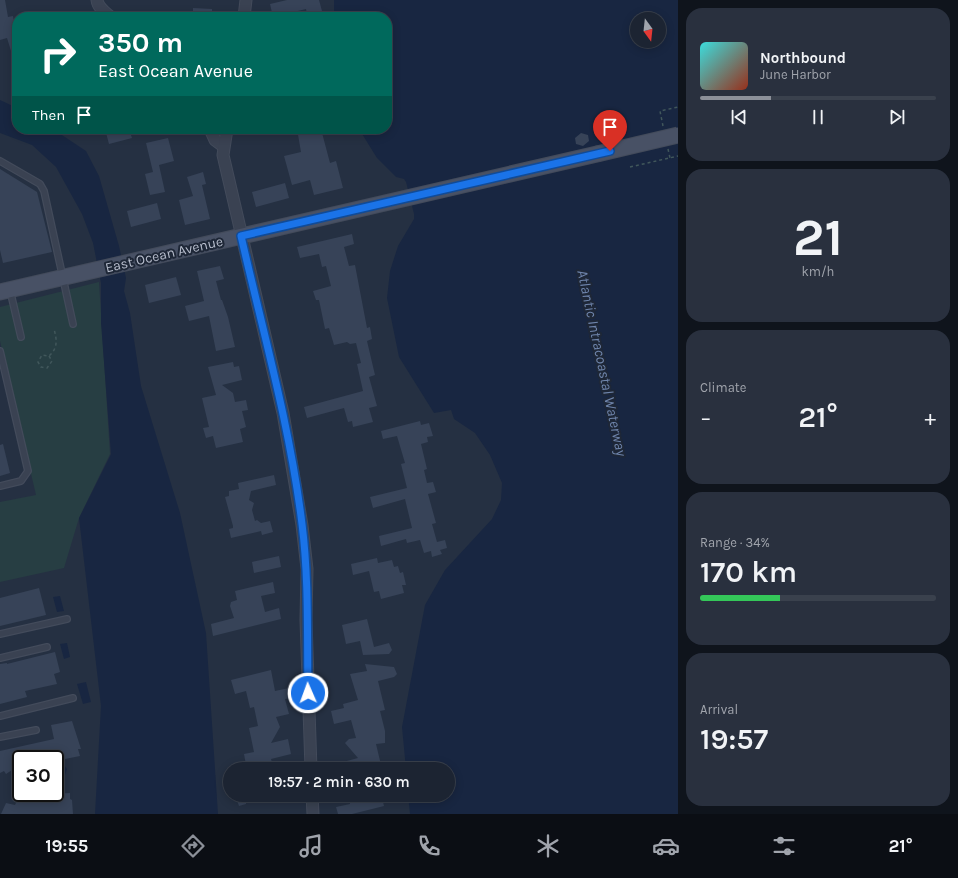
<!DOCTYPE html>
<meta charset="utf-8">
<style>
:root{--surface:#1c2432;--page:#29303e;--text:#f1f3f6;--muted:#a0a4ac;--line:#3a414d;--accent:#8c9099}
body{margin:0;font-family:Karla,sans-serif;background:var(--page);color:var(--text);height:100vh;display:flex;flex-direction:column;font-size:15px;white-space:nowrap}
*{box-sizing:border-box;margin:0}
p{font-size:13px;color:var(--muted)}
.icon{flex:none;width:22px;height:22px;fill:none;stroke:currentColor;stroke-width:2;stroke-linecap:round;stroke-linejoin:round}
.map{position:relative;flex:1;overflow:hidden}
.sheet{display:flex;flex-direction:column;gap:8px;padding:8px;background:#0f141c;width:280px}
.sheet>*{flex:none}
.guide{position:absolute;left:12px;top:12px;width:380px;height:122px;border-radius:16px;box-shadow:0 2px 10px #0003,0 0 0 1px var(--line);background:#00695c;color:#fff;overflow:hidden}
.needle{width:26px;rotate:165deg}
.controls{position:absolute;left:630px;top:12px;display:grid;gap:8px}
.controls a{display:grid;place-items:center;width:36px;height:36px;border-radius:50%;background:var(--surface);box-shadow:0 2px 10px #0003,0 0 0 1px var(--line);font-size:20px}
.speed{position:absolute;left:12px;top:750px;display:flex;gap:8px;font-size:20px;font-weight:700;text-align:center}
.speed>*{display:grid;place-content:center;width:52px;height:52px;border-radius:50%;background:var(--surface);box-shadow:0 2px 10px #0003,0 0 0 1px var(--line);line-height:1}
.speed .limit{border:2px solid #111;border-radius:6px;background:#fff;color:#111}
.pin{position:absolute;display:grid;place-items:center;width:34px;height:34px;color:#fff;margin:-41px -17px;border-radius:50% 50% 50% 0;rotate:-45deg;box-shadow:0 0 4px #0007}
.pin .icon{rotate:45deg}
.me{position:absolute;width:44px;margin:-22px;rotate:358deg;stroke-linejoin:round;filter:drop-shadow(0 0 3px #0008)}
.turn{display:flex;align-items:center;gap:14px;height:84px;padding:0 20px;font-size:18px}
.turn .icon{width:52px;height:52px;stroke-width:2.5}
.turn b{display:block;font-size:28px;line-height:34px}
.then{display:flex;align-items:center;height:38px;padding:0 20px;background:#0003;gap:8px;font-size:15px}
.big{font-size:30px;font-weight:600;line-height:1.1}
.sheet .tile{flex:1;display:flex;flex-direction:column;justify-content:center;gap:6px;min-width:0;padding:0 14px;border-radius:16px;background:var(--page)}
.sheet .dial{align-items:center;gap:0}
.dial b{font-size:52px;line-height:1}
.song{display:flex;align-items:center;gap:12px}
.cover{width:48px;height:48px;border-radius:6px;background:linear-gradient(135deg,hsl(180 70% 55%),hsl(10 70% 35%))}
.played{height:4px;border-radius:2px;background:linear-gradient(90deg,var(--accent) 30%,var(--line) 30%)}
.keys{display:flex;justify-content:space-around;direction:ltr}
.heat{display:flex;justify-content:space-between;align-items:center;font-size:22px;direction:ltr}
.charge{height:6px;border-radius:3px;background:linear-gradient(90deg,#34c759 34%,var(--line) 0)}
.trip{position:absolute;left:223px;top:762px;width:232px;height:40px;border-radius:20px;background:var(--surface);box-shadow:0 2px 10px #0003,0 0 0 1px var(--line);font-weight:600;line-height:40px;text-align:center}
.tabs{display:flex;height:64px;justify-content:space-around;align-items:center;background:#0b0e14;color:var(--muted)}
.tabs .icon{width:28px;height:28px}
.tabs .on{color:var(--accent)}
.tabs b{font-size:18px;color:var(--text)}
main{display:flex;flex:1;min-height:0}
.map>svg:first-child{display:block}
</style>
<main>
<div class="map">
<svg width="678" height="814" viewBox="0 0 678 814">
<rect width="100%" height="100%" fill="#253042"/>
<!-- green -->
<path fill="#273e43" d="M99 282 110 454 79 518 64 568 0 582V502L36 495 0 341V307Z"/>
<!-- water -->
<g fill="#182641" fill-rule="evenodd">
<path d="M334 0H678V814H410L408 795H448V769H406L402 727 425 605 445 570 492 519 501 500 502 483 490 455 475 433 454 419 451 410 434 413 399 357 387 298 390 271 398 246 414 219V214L406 182 404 179 396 177 377 158 359 129H387V17H334ZM637 19H659V41H637Z"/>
<path d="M0 100 17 108V129H53L86 151 99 176 119 246 126 278 124 291 130 313 141 386 180 513 206 633 218 814H95L101 706 79 518 111 454 101 323V283L93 243 82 214 56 167 32 145 0 133Z"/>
<path d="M60 596 64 611 57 612 53 597Z"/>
<path d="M67 643 70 657 64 659 60 644Z"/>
<path d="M86 682 91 702 83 704 77 684Z"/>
<path d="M63 764 67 769 63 781 58 783 55 779 58 766Z"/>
</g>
<!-- building -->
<g fill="#374358">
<path d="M0 0H5L8 17 13 16 14 22 17 21V64H15L7 38 0 40Z"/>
<path d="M287 0H319L322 11 307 14 306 9 273 17 270 4Z"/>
<path d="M193 8 212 9V17H193Z"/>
<path d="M105 129H129L132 138 109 144Z"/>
<path d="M297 129H321L330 163 336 161 343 188 314 195 310 180 292 185 284 156 301 152Z"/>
<path d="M581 133 588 135 589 141 583 146 576 144 575 138Z"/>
<path d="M168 138 174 161 159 165 165 192 150 195 145 174 153 172 146 143Z"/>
<path d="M0 169 37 192 52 252 3 263 0 250Z"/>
<path d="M203 172 206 184 202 185 210 219 185 225 179 200 193 196 187 177Z"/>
<path d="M285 183 289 198 256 207 252 192Z"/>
<path d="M157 203 161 219 131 227 127 211Z"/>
<path d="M352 234 354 244 344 247 349 266 355 265 367 328 370 327 372 339 367 341 375 375 369 377 377 406 369 408 373 422 353 427 352 421 348 422 344 408 307 418 304 407 363 391 357 364 361 363 356 343 350 344 347 342 334 345 329 328 325 329 319 300H316L313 291 331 286 326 266 322 267 319 254 300 258 297 247Z"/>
<path d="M220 266 224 279 216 281 221 300H222L228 317 235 347 216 351 209 316 189 321 185 306 204 301 197 271Z"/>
<path d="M176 277 181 295 149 303 145 285Z"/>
<path d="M233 362 234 367 239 366 242 380 222 385 233 393 235 402 246 400 248 410 242 411 246 427 240 429 243 442 216 448 213 436 206 438 203 428 209 427 202 398 216 395 208 367Z"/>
<path d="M420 421 421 425 429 423 433 436 427 437 428 442 421 444 427 469 424 470 427 483 433 482 436 492 428 494 436 523 432 524 437 542 445 540 447 548 440 550 442 554 432 557 431 551 424 553 420 540 407 543 406 539 381 546 379 536 412 528 405 499 373 508 370 497 407 488 401 464 405 463 397 436 383 439 381 431Z"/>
<path d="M3 444 10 473 0 476V445Z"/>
<path d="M274 475 276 485 251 491 249 500 254 503 252 510 255 521 257 520 261 523 270 521 273 532 262 535 261 531 231 538 229 529 233 528V526L225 497 229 496V491L239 489 238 483Z"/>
<path d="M279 556 281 567 254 573 252 562Z"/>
<path d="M377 558 378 563 392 560 394 567 398 566 400 573 403 572 406 585H402L404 593 381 599 379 591 374 592 369 571 353 575 351 564Z"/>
<path d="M273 582 275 593 261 596 265 612 279 608 281 619 213 636 211 624 234 618 230 606 231 602 237 600 235 591Z"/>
<path d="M39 588 46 615 0 626V598Z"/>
<path d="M367 619 374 647 389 643 392 650 389 654 363 655 360 641 346 644 342 625Z"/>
<path d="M55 652 60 672 54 674 57 684 25 691 27 697 0 704V664L7 663V664Z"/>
<path d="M365 664 394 667 397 674 394 677 378 681 385 710 380 711 385 731V743L376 744 382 769H345L343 762 358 758 345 743 349 739 356 738 351 720 334 724 331 711 344 708 343 704 358 700 350 674 367 671Z"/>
<path d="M271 670 275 691 289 688 291 698 285 699 289 714 276 717 280 727 271 743 288 739 291 754 271 759 274 769H252L253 763 246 765 244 754 254 752 249 728 258 726 254 707 250 708 246 691 235 694 231 680Z"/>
<path d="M72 721 81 749H78L80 756 60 760 58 758 21 759V773L15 768 6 774 4 771 0 773V751L54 739 51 725Z"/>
<path d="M70 793V799L72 800 73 814H1L6 803 15 805 17 801 26 803 28 798 38 800 40 796 47 797 48 794Z"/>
<path d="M243 795H261L262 798 246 802V804L239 806 236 797Z"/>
<path d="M348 795H374L375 799 382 798 384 806 352 814H338L336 807 350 804Z"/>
</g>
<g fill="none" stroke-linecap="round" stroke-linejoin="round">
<!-- lane casing -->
<g stroke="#434b5b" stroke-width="8">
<g id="lane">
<path d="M0 161 40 184 44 191 73 324"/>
<path d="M10 290 21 337"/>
<path d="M0 351 28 471 21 481 0 486"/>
<path d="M0 634 67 619"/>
<path d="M0 658 47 647"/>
<path d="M0 716 73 698"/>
<path d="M0 737 36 730"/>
</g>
</g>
<!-- street casing -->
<g stroke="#434b5b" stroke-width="13">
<g id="street">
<path d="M97 0C98 8 105 12 111 17"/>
<path d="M244 17 246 0"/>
<path d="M210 129 215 140 223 146"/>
<path d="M227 129 223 155 283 413 302 525 307 569 306 620 311 769"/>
<path d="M312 795 313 814"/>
</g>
</g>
<!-- secondary casing -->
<g stroke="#434b5b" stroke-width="17">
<path id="secondary" d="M0 292 597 154"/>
</g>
<!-- path -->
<g stroke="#41575b" stroke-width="1.5" stroke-dasharray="3 3" stroke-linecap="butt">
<path d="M663 126 660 111 678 107"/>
<path d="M668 149 670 158"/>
<path d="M630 167 678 156"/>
<path d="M49 356 52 361 47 368 41 367 38 362 42 355 49 356C58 348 57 340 54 329"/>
</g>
<!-- lane -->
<use href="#lane" stroke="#3a4252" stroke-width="5.5"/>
<!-- street -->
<use href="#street" stroke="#3a4252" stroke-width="11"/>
<!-- secondary -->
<use href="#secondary" stroke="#485165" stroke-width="15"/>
<!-- secondary-bridge casing -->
<g stroke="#434b5b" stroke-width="17" stroke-linecap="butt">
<path id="secondary-bridge" d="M597 154 678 135"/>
</g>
<!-- secondary-bridge -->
<use href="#secondary-bridge" stroke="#485165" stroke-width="15"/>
</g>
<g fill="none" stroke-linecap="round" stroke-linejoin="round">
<!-- route casing -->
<g stroke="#114b97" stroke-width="10">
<path id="route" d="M308 693C307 636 309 579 302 524 290 426 263 332 241 236L610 151"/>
</g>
<!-- route -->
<use href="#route" stroke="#1a73e8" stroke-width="7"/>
</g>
<g text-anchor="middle" stroke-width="4" stroke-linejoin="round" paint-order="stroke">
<!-- street labels -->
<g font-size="14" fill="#b7bdcc" stroke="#1e2737">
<text transform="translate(164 254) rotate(-13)" y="5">East Ocean Avenue</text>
</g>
<!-- water labels -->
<g font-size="15" font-style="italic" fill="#6f85ac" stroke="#1e2737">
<text transform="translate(602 363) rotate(78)" y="5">Atlantic Intracoastal Waterway</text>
</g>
</g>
</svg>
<div class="controls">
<a><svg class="needle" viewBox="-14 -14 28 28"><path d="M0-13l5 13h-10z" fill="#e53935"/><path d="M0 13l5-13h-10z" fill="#a0a4ac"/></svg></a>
</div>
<div class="speed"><div class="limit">30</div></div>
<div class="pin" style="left:610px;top:151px;background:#d93025"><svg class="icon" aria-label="arrive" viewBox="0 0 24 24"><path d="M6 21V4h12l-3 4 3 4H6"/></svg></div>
<svg class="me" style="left:308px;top:693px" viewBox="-20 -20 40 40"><circle r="17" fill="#1a73e8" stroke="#fff" stroke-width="3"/><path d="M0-11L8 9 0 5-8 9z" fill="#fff"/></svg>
<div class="trip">19:57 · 2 min · 630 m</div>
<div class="guide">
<div class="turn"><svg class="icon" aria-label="right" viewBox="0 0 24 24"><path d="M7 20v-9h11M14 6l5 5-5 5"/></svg><div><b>350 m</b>East Ocean Avenue</div></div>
<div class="then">Then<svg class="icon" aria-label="arrive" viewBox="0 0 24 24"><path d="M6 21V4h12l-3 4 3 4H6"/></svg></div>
</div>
</div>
<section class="sheet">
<div class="tile">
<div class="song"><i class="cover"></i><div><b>Northbound</b><p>June Harbor</p></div></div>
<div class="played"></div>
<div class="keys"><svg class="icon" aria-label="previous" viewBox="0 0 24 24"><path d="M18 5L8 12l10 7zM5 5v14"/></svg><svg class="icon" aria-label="pause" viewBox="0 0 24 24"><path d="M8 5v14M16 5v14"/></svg><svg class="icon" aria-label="next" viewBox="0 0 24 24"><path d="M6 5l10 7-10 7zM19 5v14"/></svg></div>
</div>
<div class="tile dial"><b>21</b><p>km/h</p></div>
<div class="tile"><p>Climate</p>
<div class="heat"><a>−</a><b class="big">21°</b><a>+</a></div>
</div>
<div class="tile"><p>Range · 34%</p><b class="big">170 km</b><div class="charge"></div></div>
<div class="tile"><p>Arrival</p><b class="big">19:57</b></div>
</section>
</main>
<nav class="tabs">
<b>19:55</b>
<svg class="icon on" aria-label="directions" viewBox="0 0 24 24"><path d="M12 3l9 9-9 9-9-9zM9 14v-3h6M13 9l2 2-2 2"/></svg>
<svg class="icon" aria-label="music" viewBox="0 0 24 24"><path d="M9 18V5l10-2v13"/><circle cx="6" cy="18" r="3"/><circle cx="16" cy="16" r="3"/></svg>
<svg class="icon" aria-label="phone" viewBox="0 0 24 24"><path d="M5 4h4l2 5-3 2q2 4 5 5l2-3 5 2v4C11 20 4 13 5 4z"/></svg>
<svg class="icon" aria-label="climate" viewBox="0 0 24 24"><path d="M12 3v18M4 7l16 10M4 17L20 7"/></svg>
<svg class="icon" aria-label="car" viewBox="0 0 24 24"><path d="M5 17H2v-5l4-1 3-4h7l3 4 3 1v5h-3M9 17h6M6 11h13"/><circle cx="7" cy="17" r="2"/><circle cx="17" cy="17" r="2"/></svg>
<svg class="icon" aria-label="filters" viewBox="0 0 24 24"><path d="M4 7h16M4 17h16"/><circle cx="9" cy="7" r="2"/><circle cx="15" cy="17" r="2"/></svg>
<b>21°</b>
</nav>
